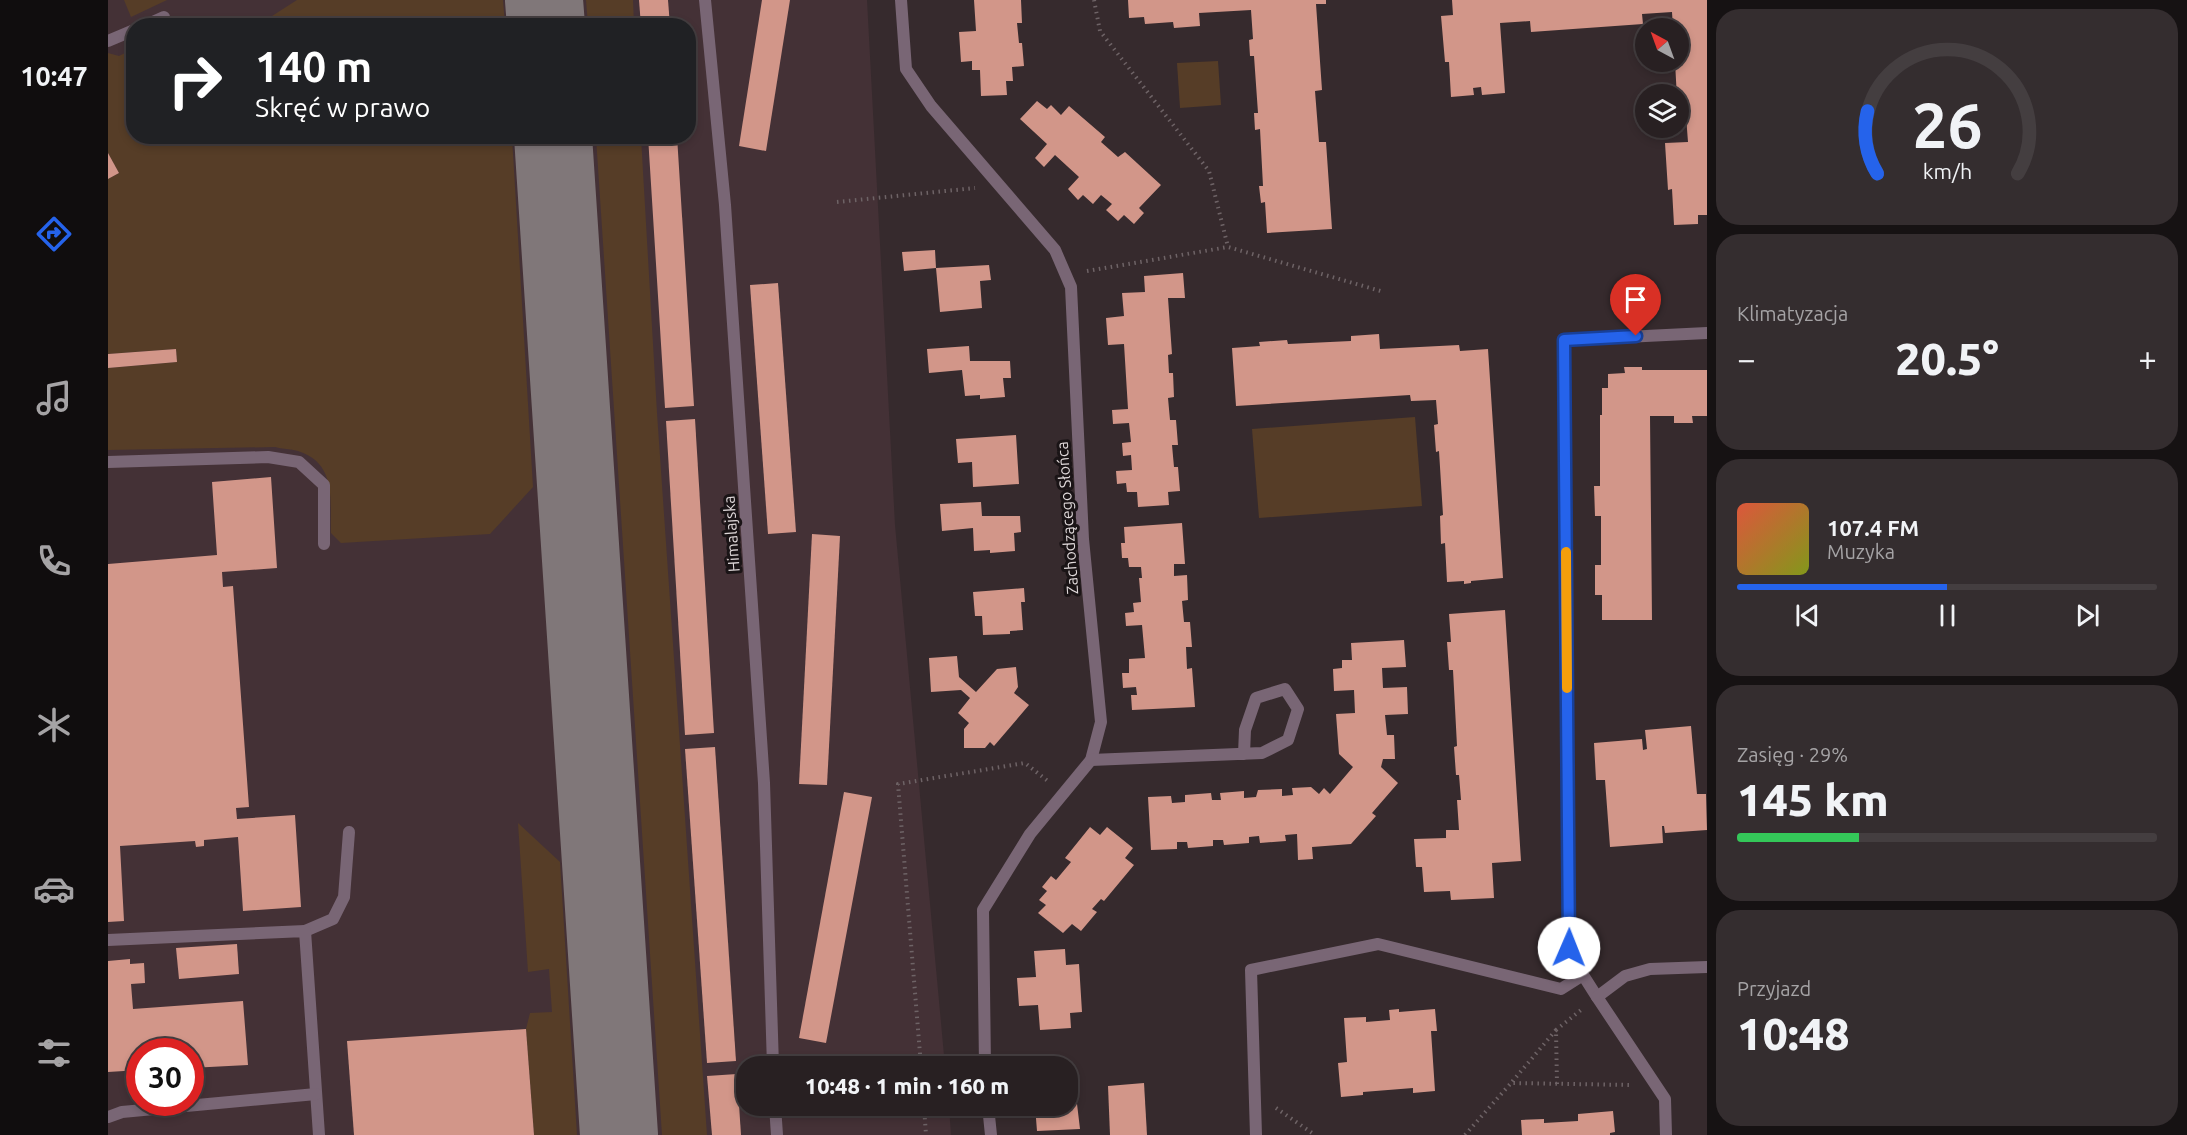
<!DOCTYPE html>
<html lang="pl">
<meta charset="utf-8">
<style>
:root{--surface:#282022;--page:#342d2f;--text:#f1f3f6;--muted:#a5a3a5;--line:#443e40;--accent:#2563eb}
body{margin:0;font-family:Ubuntu,sans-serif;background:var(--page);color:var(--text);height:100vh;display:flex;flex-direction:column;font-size:22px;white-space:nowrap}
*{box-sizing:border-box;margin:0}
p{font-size:20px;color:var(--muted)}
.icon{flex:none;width:33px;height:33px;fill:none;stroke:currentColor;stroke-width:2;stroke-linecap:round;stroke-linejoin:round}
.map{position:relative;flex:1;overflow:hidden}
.sheet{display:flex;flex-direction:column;gap:9px;padding:9px;background:#161213;width:480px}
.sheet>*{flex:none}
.banner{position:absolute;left:18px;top:18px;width:570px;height:126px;border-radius:24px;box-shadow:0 3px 9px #0003,0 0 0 2px var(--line);background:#202124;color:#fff;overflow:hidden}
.needle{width:39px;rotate:319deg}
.controls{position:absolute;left:1527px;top:18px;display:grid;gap:12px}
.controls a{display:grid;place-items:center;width:54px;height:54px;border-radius:50%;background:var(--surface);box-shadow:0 3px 9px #0003,0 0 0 2px var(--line);font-size:30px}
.speed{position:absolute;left:18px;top:1038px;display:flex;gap:12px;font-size:30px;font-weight:700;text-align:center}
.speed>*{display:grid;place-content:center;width:78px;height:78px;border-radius:50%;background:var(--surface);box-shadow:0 3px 9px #0003,0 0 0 2px var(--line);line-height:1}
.speed .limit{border:9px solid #d22;background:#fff;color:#111}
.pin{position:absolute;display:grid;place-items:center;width:51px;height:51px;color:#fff;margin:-62px -26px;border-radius:50% 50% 50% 0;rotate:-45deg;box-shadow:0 0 6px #0007}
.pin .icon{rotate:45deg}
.me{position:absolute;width:66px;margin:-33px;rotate:1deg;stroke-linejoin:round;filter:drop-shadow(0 0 4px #0008)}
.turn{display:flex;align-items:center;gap:21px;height:126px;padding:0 30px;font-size:27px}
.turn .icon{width:78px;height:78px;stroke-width:2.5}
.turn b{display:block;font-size:42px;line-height:51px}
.big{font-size:45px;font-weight:800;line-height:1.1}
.sheet .tile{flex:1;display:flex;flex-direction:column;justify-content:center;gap:9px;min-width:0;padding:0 21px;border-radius:24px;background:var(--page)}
.sheet .dial{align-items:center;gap:0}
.dial svg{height:156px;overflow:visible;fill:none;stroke:var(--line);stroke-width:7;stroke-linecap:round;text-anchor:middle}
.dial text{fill:var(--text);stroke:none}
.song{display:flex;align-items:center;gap:18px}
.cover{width:72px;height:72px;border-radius:9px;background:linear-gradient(135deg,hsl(10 70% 55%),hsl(70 70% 35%))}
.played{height:6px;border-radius:3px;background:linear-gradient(90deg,var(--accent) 50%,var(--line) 50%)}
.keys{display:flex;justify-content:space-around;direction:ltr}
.heat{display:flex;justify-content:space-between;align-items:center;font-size:33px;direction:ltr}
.charge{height:9px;border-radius:4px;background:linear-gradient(90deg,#34c759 29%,var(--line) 0)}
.trip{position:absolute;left:628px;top:1056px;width:342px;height:60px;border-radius:24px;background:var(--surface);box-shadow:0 3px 9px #0003,0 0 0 2px var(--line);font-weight:800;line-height:60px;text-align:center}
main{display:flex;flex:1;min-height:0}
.menu{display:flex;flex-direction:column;width:108px;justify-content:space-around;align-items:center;background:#100d0e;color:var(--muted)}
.menu .icon{width:42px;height:42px}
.menu .active{color:var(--accent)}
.menu b{font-size:27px;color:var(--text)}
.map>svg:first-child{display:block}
</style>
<main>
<nav class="menu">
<b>10:47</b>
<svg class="icon active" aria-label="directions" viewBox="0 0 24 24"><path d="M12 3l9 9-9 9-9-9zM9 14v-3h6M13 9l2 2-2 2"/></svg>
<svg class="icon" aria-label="music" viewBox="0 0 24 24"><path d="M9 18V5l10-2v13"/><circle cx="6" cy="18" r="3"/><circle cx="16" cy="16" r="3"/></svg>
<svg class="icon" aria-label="phone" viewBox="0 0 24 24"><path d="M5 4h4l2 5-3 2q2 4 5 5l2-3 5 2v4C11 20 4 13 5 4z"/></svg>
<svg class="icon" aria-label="climate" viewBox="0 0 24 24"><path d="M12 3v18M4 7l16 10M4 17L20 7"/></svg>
<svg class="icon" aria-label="car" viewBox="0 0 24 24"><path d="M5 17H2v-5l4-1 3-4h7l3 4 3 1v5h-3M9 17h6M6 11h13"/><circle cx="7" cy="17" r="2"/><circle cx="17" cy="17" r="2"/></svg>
<svg class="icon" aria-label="filters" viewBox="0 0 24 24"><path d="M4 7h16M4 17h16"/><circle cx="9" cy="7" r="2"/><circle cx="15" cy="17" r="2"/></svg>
</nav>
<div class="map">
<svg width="1599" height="1135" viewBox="0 0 1599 1135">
<rect width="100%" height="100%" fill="#362a2d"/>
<!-- built -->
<path fill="#443136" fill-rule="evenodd" d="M0 0H759L787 525 837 1066H639V1106H841L843 1135H0ZM26 26H580V136H26ZM32 1052H82V1102H32Z"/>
<!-- green -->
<g fill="#563d27">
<path d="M16 0H59L23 17Z"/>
<path d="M189 0H395L397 25H150Z"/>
<path d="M478 0H525L526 25H480Z"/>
<path d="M25 49 26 136 404 137 425 487 382 534 233 543 223 533C222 501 229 463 190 451 183 449 174 449 167 447L0 450V368L69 362 68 349 0 354V179L11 173 0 153V53L11 56Z"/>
<path d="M1110 61 1113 105 1072 108 1069 63Z"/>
<path d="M488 137H533L549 413 599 1135H554Z"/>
<path d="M1307 417 1314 506 1151 518 1144 429Z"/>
<path d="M410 823 452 862 469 1135H426L418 1029 422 1013 444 1012 441 969 420 972Z"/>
</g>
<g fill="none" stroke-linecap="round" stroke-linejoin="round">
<!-- taxiway -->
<g stroke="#807779" stroke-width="78">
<path d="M436 0 438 26"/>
<path d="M445 136 511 1135"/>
</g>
</g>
<!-- building -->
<g fill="#d29689">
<path d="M531 0H560L562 26H533Z"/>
<path d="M654 0H682L658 151 631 146Z"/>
<path d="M866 0H913L914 23H909L911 43H914L916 66 904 67 905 81H898L899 95 873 96 872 70H864V61L853 62 851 32 868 31Z"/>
<path d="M1020 0H1218V4H1208L1214 90 1207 91 1211 142H1218L1224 229 1159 233 1157 202 1153 203 1151 186H1155L1152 129 1147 130 1146 113H1150L1146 56H1142L1141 40 1145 39 1143 10 1091 13 1092 26 1066 28 1065 22 1037 24 1036 17 1021 18Z"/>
<path d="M1344 0H1599V215H1590V224L1566 225 1564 189 1560 190 1557 143 1580 142 1578 116H1570L1567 62H1570V28H1565L1564 12 1534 14 1535 24 1423 32 1422 21 1392 23 1397 93 1374 95 1373 87 1365 88 1366 95 1343 97 1341 62H1337L1333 16 1345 15Z"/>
<path d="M929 101 939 109 943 105 953 115 961 106 997 137 993 142 1010 157 1017 152 1053 185 1031 208 1036 213 1026 224 1016 215 1010 221 998 210 1004 204 993 195 985 204 975 195 970 200 960 189 971 177 947 155 936 167 927 158 939 144 912 119Z"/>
<path d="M540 136H569L586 406 557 408Z"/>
<path d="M0 153 11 173 0 179Z"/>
<path d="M827 250 828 268 881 265 883 280 872 281 874 308 832 312 828 268 796 271 794 252Z"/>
<path d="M1075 273 1077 298H1060L1064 354 1060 355 1061 373H1065L1066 397 1060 398 1062 420H1068L1070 445H1064L1066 467H1070L1072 491 1060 492 1061 505 1030 507 1029 492H1019L1018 483 1009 484 1008 471 1024 470 1023 455 1015 456 1014 443 1023 442 1021 423 1005 424 1004 410 1020 409 1016 344 1000 345 998 318 1016 316 1014 293 1037 292 1036 276Z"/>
<path d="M670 283 688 532 660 534 642 285Z"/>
<path d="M1271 334 1272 349 1351 345 1352 351 1380 349 1395 578 1363 581V583L1356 584V581L1339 582 1337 543 1333 544 1332 516 1335 515 1331 451 1328 452 1326 425 1330 424 1328 400 1303 401 1302 395 1128 406 1124 348 1152 346 1151 342 1179 340 1180 344 1243 341V336Z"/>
<path d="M861 346 862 361H902L903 378H895L897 397 872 399V395L857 396 854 370 821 373 819 349Z"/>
<path d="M68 349 69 362 0 368V354Z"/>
<path d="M1516 367H1534V370H1599V416H1584L1585 423H1566V416H1542L1544 620H1494V595H1487V565H1493V516H1487L1486 486H1492V415H1494V388H1500V374L1517 373Z"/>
<path d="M587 419 606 733 577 735 558 421Z"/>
<path d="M908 435 911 484 865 487 864 462 850 463 848 439Z"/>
<path d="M163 477 169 568 114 572 115 587 125 586 141 807 128 808 129 819 187 815 193 907 135 911 130 837 96 840V846L88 847 87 841 12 846 16 921 0 922V564L109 555 104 482Z"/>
<path d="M873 502 874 516H912L913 532 906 533 907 551 882 553V550L866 551 865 528 834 531 832 504Z"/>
<path d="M1074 523 1077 564H1066V576L1079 575 1080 600 1074 601 1076 622H1082L1084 647H1078L1079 669 1084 668 1087 707 1024 710 1023 695H1029L1028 687 1015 688 1014 673H1021V659L1037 658 1034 625 1018 626 1017 613 1026 612 1025 603 1033 602 1031 578H1034L1033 567H1021L1020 558H1014L1013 543H1017L1016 527Z"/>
<path d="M704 534 732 536 719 785 691 784Z"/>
<path d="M916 588 917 602H913L915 630 902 631V634L875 635 874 616H867L865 592Z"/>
<path d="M1397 610 1413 861 1384 863 1386 898 1343 900 1342 891 1316 892 1314 867H1308L1306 839 1338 838V830H1351L1349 800H1353L1351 775H1348L1346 747 1349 746 1345 670H1341L1339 642H1343L1341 614Z"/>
<path d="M1296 640 1298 667 1274 668 1275 688 1299 687 1300 714 1277 715 1279 735H1286L1287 759H1275L1273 767 1290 783 1264 813 1268 816 1243 844 1204 847 1205 859 1190 860 1189 834 1177 835 1178 841 1152 843 1151 836 1141 837V843L1116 845 1115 840H1105V846L1080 848 1079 842H1069V849L1043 850 1040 797 1063 796 1064 803 1077 802V795L1103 793 1104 800H1113L1112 793 1136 791V798L1148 797 1150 790 1174 789V796L1185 795 1184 788 1203 787 1211 794 1216 788 1222 794 1245 767 1231 754 1228 714 1247 713 1246 690 1226 691 1225 669 1234 668V660H1244L1243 643Z"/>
<path d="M849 656 851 677 868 692 889 669 908 667 910 687 906 693 921 705 886 746 882 742 877 748H856V729L861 723 850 713 862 698 853 690 823 692 821 658Z"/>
<path d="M1583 726 1589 794H1598L1599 830 1557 833 1556 826H1554L1555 843 1502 847 1497 780H1488L1486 743 1534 739 1535 750 1539 749 1537 730Z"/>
<path d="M607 747 628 1061 599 1063 577 749Z"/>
<path d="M736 792 764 797 718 1043 691 1038Z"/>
<path d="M982 827 992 835 999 827 1025 848 1017 858 1026 865 996 901 993 899 984 909 989 912 973 931 964 924 955 933 930 913 938 905 931 900 939 891 934 887 943 876 948 880 963 862 957 858Z"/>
<path d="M129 944 131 974 71 979 68 948Z"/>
<path d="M957 949 958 965 971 964 974 1012 962 1013 963 1028 932 1030 930 1005 911 1006 909 978 928 977 926 951Z"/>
<path d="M22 959V964L36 963 37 983 23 984 25 1009 135 1001 140 1065 82 1068V1052H32V1070L0 1072V961Z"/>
<path d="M1291 1009V1012L1327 1009 1329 1031H1323L1327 1091 1305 1093V1088L1255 1092V1095L1233 1097 1230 1063 1239 1062 1236 1018 1258 1017V1022L1282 1020 1281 1010Z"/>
<path d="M418 1029 426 1135H246L239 1041Z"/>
<path d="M629 1074 633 1135H604L599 1076Z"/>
<path d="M1036 1083 1039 1135H1002L1000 1086Z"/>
<path d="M967 1087 972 1129 929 1131 927 1106H960V1088Z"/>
<path d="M1505 1111 1507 1132 1502 1133V1135H1414L1413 1120 1436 1119V1123L1470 1121V1114Z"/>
</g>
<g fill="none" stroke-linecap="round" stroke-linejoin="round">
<!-- path -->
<g stroke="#6e6366" stroke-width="4" stroke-dasharray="1.5 4.5" stroke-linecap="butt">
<path d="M986 0 992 31 1101 171 1120 247"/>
<path d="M729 202 867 188"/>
<path d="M979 271 1120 247 1276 292"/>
<path d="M1448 1030 1403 1083 1523 1085"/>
<path d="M813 1066 790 784 917 763 941 782"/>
<path d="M1449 1084 1448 1030 1473 1010"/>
<path d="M816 1106 818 1135"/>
<path d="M1168 1108 1207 1135"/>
<path d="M1357 1135 1403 1083"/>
</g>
<!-- service -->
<g stroke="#796675" stroke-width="12">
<path d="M36 26 56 17"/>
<path d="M0 41 26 30"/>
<path d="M1456 340 1599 333"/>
<path d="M0 462 160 457 191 462 216 485V544"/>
<path d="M197 931 225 919 236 897 241 832"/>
<path d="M0 940 197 931 211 1135"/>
<path d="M0 1117 14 1112 208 1094"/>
</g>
<!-- minor -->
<g stroke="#796675" stroke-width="12">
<path d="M597 0 617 205 656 783 665 1066"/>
<path d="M793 0 798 69 823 106 947 250 963 287 975 539 993 722 983 760 922 834 875 910 877 1066"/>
<path d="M1456 340 1461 948 1475 975 1489 997"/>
<path d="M983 760 1154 753 1180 740 1190 709 1177 689 1148 698 1137 730 1136 754"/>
<path d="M667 1106 669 1135"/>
<path d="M880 1106 883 1135"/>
<path d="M1148 1135 1143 970 1270 944 1453 989 1475 975"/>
<path d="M1558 1135 1557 1099 1489 997 1517 976 1542 969 1599 967"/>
</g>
</g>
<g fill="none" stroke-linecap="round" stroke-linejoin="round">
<!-- route casing -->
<g stroke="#184099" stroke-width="15">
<path id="route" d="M1461 948 1456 340 1528 336"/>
</g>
<!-- route -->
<use href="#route" stroke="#2563eb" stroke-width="10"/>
<!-- slow -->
<path stroke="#f59e0b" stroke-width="10" d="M1458 552 1459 688"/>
</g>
<g text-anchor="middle" stroke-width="6" stroke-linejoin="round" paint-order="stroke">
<!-- street labels -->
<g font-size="16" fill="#dfd8d9" stroke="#1a1416">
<text transform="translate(959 518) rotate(-94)" y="6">Zachodzącego Słońca</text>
<text transform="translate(623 534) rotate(-94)" y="6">Himalajska</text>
</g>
</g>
</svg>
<div class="controls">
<a><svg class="needle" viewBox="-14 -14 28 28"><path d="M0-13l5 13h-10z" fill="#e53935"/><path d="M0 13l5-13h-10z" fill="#a5a3a5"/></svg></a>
<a><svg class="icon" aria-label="layers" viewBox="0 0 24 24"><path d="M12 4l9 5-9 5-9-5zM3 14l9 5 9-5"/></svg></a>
</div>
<div class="speed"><div class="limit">30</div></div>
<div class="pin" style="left:1528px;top:336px;background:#d93025"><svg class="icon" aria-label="arrive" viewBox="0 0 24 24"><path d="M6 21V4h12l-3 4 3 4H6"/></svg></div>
<svg class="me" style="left:1461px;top:948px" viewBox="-20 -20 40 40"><circle r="19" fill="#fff"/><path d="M0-13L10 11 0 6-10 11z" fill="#2563eb"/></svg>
<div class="trip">10:48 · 1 min · 160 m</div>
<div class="banner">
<div class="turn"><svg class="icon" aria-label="right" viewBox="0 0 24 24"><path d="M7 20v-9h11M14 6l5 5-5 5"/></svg><div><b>140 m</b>Skręć w prawo</div></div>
</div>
</div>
<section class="sheet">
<div class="tile dial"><svg viewBox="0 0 100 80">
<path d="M14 69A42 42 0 1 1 86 69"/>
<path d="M14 69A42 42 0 0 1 9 37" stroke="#2563eb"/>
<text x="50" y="56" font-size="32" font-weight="700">26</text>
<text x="50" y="72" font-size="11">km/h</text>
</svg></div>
<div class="tile"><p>Klimatyzacja</p>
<div class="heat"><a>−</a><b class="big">20.5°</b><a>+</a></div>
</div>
<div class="tile">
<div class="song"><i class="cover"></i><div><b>107.4 FM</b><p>Muzyka</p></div></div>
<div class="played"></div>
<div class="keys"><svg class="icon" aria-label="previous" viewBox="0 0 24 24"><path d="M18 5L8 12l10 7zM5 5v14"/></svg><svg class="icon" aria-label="pause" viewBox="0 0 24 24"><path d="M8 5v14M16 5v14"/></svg><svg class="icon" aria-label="next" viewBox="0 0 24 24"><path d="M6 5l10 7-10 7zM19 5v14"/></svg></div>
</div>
<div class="tile"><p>Zasięg · 29%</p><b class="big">145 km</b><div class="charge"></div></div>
<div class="tile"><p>Przyjazd</p><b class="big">10:48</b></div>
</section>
</main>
